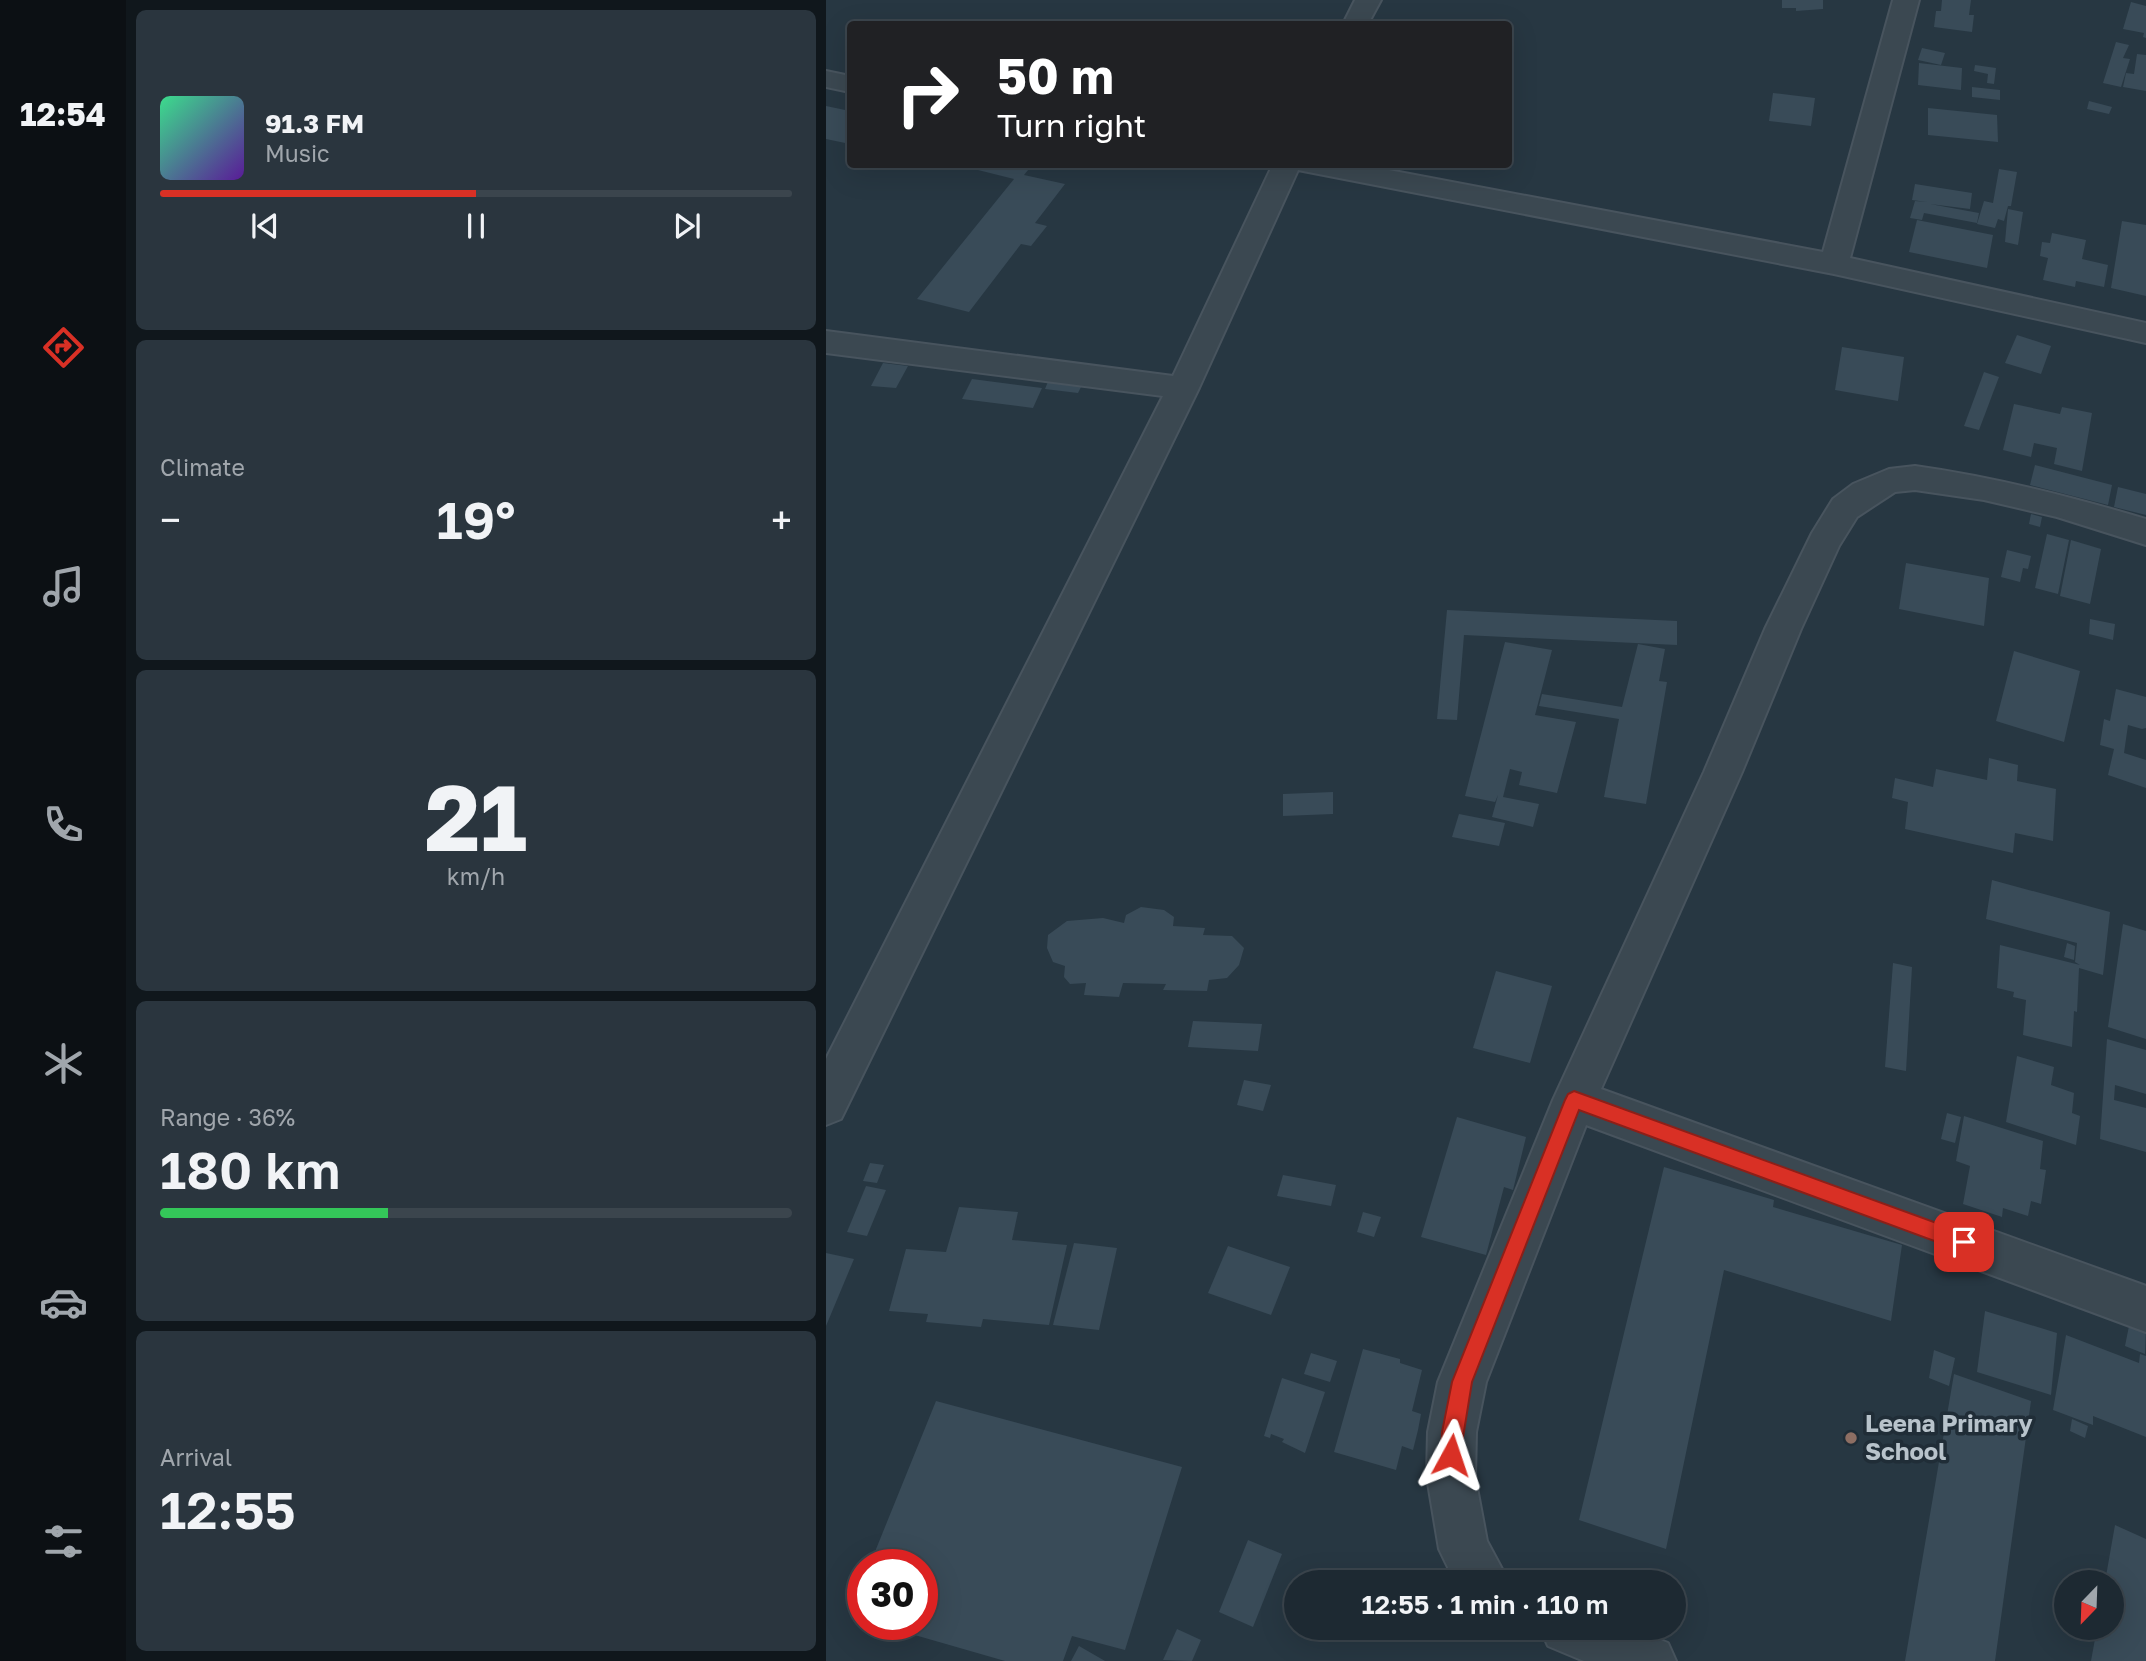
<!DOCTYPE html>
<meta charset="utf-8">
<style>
:root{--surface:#1d2932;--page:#2a353e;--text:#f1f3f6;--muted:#a0a6ac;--line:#3b454d;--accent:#d93025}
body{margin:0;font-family:"Golos Text",sans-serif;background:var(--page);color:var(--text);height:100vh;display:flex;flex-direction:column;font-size:26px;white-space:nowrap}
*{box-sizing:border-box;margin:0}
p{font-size:23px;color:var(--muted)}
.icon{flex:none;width:38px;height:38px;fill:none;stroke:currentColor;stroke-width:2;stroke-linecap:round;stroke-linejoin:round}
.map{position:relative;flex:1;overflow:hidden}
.drawer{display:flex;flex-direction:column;gap:10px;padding:10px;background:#10171c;width:700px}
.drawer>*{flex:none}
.top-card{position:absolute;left:21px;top:21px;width:665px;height:147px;border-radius:7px;box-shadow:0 7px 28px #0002,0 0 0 2px var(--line);background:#202124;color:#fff;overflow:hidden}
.needle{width:46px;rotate:203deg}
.buttons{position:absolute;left:1228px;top:1570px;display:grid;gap:14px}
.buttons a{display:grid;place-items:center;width:70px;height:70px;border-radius:50%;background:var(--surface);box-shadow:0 7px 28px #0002,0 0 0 2px var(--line);font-size:35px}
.speed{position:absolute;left:21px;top:1549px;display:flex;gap:14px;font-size:35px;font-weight:700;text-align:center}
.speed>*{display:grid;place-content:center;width:91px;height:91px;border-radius:50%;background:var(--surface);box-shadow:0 7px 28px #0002,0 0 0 2px var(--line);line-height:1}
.speed .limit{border:10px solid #d22;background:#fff;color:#111}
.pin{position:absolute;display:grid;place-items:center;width:60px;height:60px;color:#fff;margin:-30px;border-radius:14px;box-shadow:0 4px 10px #0006}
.me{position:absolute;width:77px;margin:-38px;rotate:5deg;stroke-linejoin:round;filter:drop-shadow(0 0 5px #0008)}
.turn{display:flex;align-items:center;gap:24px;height:147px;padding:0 35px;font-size:32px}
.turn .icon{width:91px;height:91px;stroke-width:2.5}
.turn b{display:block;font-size:49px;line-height:60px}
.big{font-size:52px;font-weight:600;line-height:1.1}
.drawer .tile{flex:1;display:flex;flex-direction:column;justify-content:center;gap:10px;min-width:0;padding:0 24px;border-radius:10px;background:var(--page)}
.drawer .dial{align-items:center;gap:0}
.dial b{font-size:91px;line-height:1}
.song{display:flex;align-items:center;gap:21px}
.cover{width:84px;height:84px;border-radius:10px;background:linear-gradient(135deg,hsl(150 70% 55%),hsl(270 70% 35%))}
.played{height:7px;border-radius:4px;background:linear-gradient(90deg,var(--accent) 50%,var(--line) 50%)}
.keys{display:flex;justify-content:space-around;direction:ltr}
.heat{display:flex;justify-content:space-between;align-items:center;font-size:38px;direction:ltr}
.charge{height:10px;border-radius:5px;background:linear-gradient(90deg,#34c759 36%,var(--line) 0)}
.trip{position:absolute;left:458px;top:1570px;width:402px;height:70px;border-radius:35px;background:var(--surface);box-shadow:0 7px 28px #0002,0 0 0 2px var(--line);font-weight:600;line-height:70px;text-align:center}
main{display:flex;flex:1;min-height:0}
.tab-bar{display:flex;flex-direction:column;width:126px;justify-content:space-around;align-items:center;background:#0c1014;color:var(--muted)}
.tab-bar .icon{width:49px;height:49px}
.tab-bar .selected{color:var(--accent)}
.tab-bar b{font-size:32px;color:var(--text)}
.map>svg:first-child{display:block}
</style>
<main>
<nav class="tab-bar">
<b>12:54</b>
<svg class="icon selected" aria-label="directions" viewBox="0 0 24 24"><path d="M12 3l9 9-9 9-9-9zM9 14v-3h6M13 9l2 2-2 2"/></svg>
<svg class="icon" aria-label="music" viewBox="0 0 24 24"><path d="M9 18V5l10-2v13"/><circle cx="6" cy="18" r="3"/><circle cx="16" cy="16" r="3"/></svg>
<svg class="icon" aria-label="phone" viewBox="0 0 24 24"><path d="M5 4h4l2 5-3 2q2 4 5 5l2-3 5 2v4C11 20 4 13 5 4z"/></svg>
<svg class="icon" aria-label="climate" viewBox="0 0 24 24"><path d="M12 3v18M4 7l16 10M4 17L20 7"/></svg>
<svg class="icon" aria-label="car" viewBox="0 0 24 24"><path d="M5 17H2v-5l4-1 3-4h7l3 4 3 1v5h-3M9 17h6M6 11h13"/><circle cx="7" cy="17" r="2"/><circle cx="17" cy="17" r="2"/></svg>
<svg class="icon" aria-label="filters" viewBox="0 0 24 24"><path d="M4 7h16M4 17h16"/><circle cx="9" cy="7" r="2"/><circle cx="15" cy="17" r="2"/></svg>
</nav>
<section class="drawer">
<div class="tile">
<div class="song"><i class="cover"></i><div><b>91.3 FM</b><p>Music</p></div></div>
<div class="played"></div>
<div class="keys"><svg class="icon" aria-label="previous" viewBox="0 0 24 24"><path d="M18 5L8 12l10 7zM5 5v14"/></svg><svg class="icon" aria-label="pause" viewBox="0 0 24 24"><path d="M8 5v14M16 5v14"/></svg><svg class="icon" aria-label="next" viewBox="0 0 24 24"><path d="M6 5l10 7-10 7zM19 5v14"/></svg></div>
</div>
<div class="tile"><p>Climate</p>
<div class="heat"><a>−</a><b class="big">19°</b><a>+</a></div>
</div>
<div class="tile dial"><b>21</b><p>km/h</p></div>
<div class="tile"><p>Range · 36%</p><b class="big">180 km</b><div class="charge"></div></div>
<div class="tile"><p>Arrival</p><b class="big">12:55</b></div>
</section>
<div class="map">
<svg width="1320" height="1661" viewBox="0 0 1320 1661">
<rect width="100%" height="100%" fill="#273742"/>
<!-- building -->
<g fill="#394b58">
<path d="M956 0H997V9L970 11V8H956Z"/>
<path d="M1116 0H1145L1143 15H1148L1146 32 1108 27 1110 11H1115Z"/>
<path d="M1305 2 1320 6V38L1317 37 1318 33 1297 29Z"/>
<path d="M1290 42 1303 45 1297 58 1304 59 1295 87 1277 83Z"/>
<path d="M1096 48 1119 53 1115 65 1092 60Z"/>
<path d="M1311 54 1320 55V91L1297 87 1300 73 1308 74Z"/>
<path d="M1093 63 1136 68 1135 90 1092 85Z"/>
<path d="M1149 65 1170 68 1168 84 1161 83 1162 74 1148 71Z"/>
<path d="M1146 87 1174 90V100L1146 97Z"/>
<path d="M947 93 989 98 985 126 943 121Z"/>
<path d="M1263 101 1286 107 1283 114 1261 109Z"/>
<path d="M0 106 24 111V144L0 139Z"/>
<path d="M1102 108 1171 115 1172 142 1102 135Z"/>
<path d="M128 164H207L198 175 239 184 209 223 221 226 205 246 195 244 143 312 91 299 188 179Z"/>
<path d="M1173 169 1191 172 1185 206H1182L1178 221 1172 219 1169 228 1151 224 1158 201 1167 203Z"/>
<path d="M1089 184 1146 193 1144 209 1104 204 1153 213 1151 223 1098 213 1096 220 1084 218 1089 201 1101 202 1086 200Z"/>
<path d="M1182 209 1197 212 1192 245 1179 242Z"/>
<path d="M1091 220 1167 235 1161 268 1083 252Z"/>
<path d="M1296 221 1320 225V296L1285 288Z"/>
<path d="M1226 233 1260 240 1256 259 1282 265 1278 287 1250 281 1249 287 1217 280 1222 258 1214 256 1216 242 1224 243Z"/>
<path d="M1191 335 1225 346 1215 374 1179 363Z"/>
<path d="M1016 347 1078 357 1072 401 1009 390Z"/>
<path d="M57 363 82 366 70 388 45 386Z"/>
<path d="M1158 372 1173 377 1153 430 1138 426Z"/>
<path d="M146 379 216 388 207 408 136 399Z"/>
<path d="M223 379 257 383 252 393 219 389Z"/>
<path d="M1188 404 1234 414 1236 407 1266 413 1256 471 1228 464 1231 448 1208 443 1205 457 1177 450Z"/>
<path d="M1209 465 1286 485 1282 505 1204 485Z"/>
<path d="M1292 487 1320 494V515L1288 507Z"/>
<path d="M1205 514 1216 517 1214 527 1203 524Z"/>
<path d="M1221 534 1243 540 1232 594 1209 588Z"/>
<path d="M1245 540 1275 549 1264 604 1234 596Z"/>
<path d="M1181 550 1205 556 1202 569 1197 568 1194 582 1175 577Z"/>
<path d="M1080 563 1163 578 1158 626 1073 609Z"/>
<path d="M621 610 851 621V645L638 635 631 720 611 719Z"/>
<path d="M1264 619 1289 624 1287 640 1263 634Z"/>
<path d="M679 642 726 650 709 715 750 722 731 793 693 785 696 772 684 769 677 797 713 804 707 827 666 817 672 795 669 802 639 796Z"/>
<path d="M812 644 839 649 833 681 841 682 820 804 778 797 793 719 713 706 716 694 796 707Z"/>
<path d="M1188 651 1254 671 1238 742 1170 721Z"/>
<path d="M1290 689 1320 697V728L1316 729 1302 725 1298 753 1320 760V788L1282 775 1288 749 1274 745 1278 719 1284 721Z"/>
<path d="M1163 758 1192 765 1191 781 1230 789 1227 841 1189 833 1187 853 1079 829 1082 802 1066 798 1069 778 1107 787 1110 769 1161 780Z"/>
<path d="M507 792V814L457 816V794Z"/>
<path d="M633 814 679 823 673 846 626 837Z"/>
<path d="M1166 880 1284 912 1277 975 1253 968 1251 1012 1248 1011 1246 1047 1197 1035 1200 1000 1187 997 1188 992 1171 988 1174 945 1254 965 1249 962 1251 943 1160 919Z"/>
<path d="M315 907 338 910 348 917 347 926 379 928 377 935 406 936 418 948 413 965 401 978 383 980 381 991 337 990 340 984 297 983 293 997 258 995 260 983 244 984 238 977 239 966 227 962 221 948 222 935 241 921 277 918 298 923 300 915Z"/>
<path d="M1297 924 1320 931V1039L1282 1027Z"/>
<path d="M1241 943 1249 946 1248 960 1238 957Z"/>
<path d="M1067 963 1086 967 1080 1071 1059 1067Z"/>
<path d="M670 971 726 986 704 1063 647 1048Z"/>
<path d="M367 1021 436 1024 432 1051 362 1047Z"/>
<path d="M1281 1039 1320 1050V1094L1289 1085 1288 1100 1320 1108V1152L1274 1139Z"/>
<path d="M1191 1056 1228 1067 1225 1085 1248 1093 1246 1113 1254 1116 1250 1145 1180 1122Z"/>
<path d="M418 1080 445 1085 437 1111 411 1105Z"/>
<path d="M1121 1113 1135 1117 1129 1143 1115 1139Z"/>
<path d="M1138 1116 1217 1141 1214 1169 1220 1170 1215 1204 1205 1201 1202 1216 1177 1208 1176 1217 1137 1204 1144 1166 1130 1161Z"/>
<path d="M631 1117 700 1137 687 1190 678 1187 660 1255 595 1237Z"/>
<path d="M44 1163 58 1165 51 1183 37 1181Z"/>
<path d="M838 1167 948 1200 947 1207 1076 1245 1065 1321 898 1270 840 1549 753 1520Z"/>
<path d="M457 1175 510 1185 505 1206 451 1196Z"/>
<path d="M40 1186 60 1190 41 1236 21 1232Z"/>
<path d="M133 1207 192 1212 186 1240 241 1245 223 1325 157 1319 155 1327 100 1322 102 1314 63 1311 80 1249 120 1252Z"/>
<path d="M537 1212 555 1217 548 1237 531 1232Z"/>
<path d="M248 1243 291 1248 273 1330 227 1325Z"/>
<path d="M402 1246 464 1267 445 1315 382 1293Z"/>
<path d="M0 1253 28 1259 0 1326Z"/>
<path d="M1159 1311 1231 1333 1225 1395 1151 1372Z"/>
<path d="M1304 1321 1320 1327 1319 1354 1299 1346Z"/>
<path d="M1240 1335 1313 1363 1314 1354 1320 1356V1437L1267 1416V1425L1227 1410Z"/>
<path d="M537 1349 574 1359V1363L596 1370 586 1411 595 1414 592 1430 587 1450 576 1446 570 1470 508 1452Z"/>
<path d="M1108 1350 1129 1358 1123 1386 1103 1378Z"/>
<path d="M485 1353 511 1361 504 1382 478 1374Z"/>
<path d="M1128 1374 1205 1401 1169 1661H1079Z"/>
<path d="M456 1378 499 1392 479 1453 456 1442 458 1439 445 1434 444 1438 438 1436Z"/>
<path d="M110 1401 356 1467 299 1650 246 1636 237 1661H179L54 1625 96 1624V1564H44Z"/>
<path d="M1246 1419 1262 1426 1259 1438 1244 1431Z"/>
<path d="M1289 1525 1320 1539V1661H1265L1271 1628H1286V1582H1279Z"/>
<path d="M422 1540 456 1554 427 1627 393 1612Z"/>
<path d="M37 1584V1620L24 1616Z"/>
<path d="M351 1629 375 1640 366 1661 337 1660Z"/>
<path d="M253 1646 279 1661H245Z"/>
</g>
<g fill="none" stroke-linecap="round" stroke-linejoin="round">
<!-- minor casing -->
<g stroke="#48545e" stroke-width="4">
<g id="minor">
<path d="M529 0H555L542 24H517Z"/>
<path d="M1067 0H1093L1024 258 1320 323V343L1008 274 472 170 373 388 15 1119 0 1125V1059L337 396 0 353V331L347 376 447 164H531L997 252Z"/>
<path d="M0 71 24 76V92L0 87Z"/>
<path d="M1089 466C1168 477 1243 496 1320 519V545L1231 517 1158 500 1089 490 1069 492 1031 517 1013 546 975 629 916 772 775 1089 1320 1286V1332L760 1125 660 1382 650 1432 649 1477 661 1541 683 1582H629L613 1549 601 1477 602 1432 612 1382 727 1100 878 772 939 629 986 533 1007 499 1027 484 1063 469Z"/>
<path d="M714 1628H805L842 1643 850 1661H758L722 1646Z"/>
</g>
</g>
<!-- minor -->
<use href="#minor" fill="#3b4851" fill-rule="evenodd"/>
</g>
<!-- route -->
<path fill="#d93025" stroke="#8d1f18" stroke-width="2" d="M748 1091 1138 1233 1145 1236 1147 1242 1145 1249 1138 1252 753 1110 646 1382 633 1462 625 1465 618 1462 615 1455 616 1432 626 1382 739 1100 742 1094Z"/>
<!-- markers -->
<circle fill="#8d6e63" stroke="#202d37" stroke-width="2.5" cx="1025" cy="1438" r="7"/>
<g text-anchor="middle" stroke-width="7" stroke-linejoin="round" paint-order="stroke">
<!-- near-poi labels -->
<g font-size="24" font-weight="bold" fill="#b8c3cb" stroke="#202d37" text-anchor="start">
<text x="1039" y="1432">Leena Primary<tspan x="1039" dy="28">School</tspan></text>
</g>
</g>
</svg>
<div class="buttons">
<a><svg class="needle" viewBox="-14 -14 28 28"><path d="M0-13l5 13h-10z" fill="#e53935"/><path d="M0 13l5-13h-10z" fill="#a0a6ac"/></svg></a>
</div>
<div class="speed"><div class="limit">30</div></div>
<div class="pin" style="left:1138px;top:1242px;background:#d93025"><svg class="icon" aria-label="arrive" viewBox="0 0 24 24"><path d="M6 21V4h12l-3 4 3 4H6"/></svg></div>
<svg class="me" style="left:625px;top:1455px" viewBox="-20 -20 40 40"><path d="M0-17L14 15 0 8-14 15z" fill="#d93025" stroke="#fff" stroke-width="4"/></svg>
<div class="trip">12:55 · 1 min · 110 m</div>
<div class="top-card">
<div class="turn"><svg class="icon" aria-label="right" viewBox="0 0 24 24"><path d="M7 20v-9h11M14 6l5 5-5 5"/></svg><div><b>50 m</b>Turn right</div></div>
</div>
</div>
</main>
